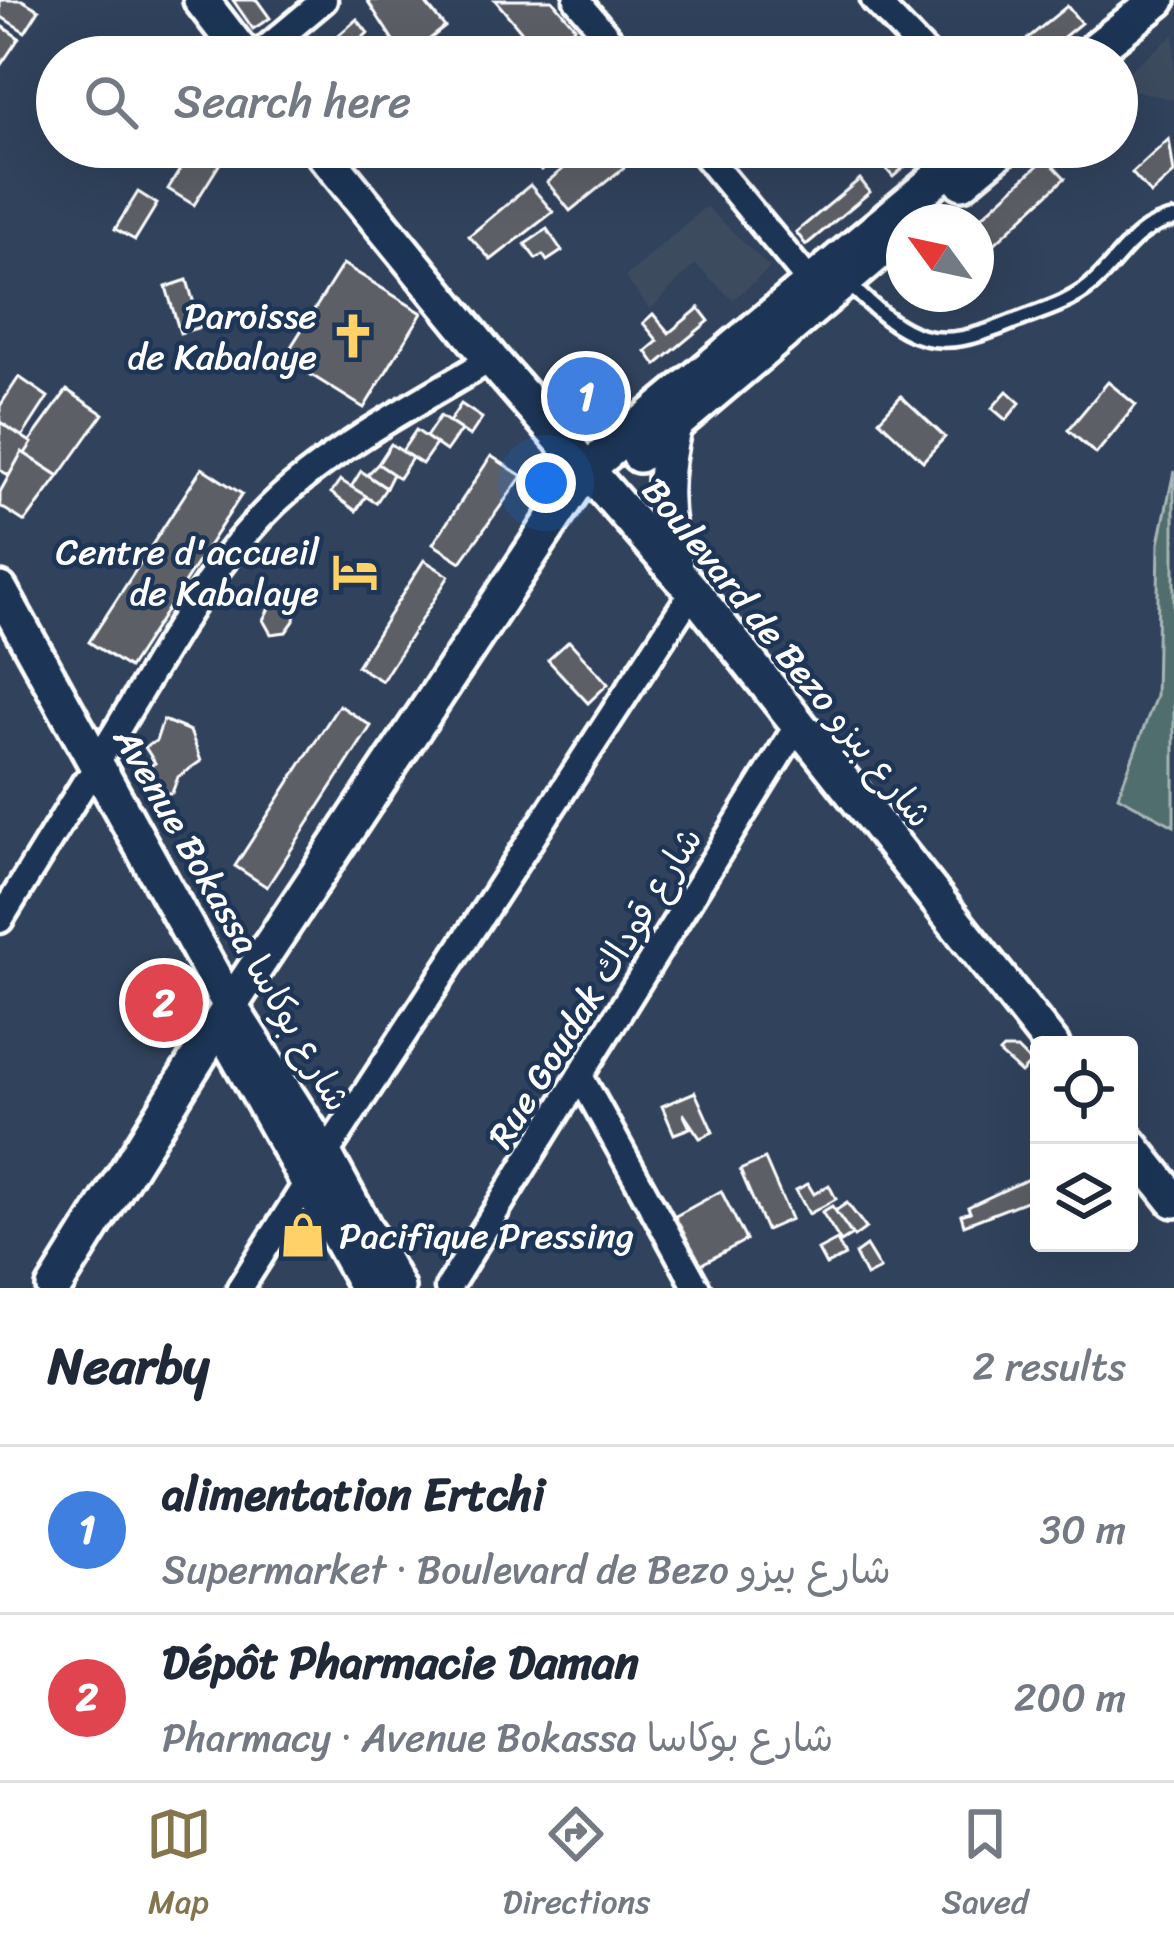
<!DOCTYPE html>
<html lang="en">
<head>
<meta charset="utf-8">
<style>
  body { margin:0; font-family:Sriracha,"Playpen Sans Arabic",sans-serif; background:#f2f2f3; color:#1f2937 }
  .controls { position:absolute; right:36px; bottom:36px; display:grid; overflow:hidden; border-radius:12px; box-shadow:0 12px 48px #0002 }
  .controls button { width:108px; height:108px; display:grid; place-items:center; padding:0; border:0; border-bottom:3px solid #e0e1e3; background:#fff; color:#1f2937; font:60px sans-serif }
  .compass { position:absolute; left:886px; top:204px; width:108px; height:108px; border-radius:50%; background:#fff; box-shadow:0 12px 48px #0002; rotate:303deg }
  .you { position:absolute; left:546px; top:483px; width:42px; height:42px; margin:-30px; border:9px solid #fff; border-radius:50%; background:#1a73e8; box-shadow:0 0 0 18px #1a73e833 }
  .badge { display:grid; place-items:center; width:78px; height:78px; border-radius:50%; background:#84754c; color:#fff; font-size:39px; font-weight:700 }
  .pin { position:absolute; translate:-50% -50%; border:6px solid #fff; box-shadow:0 3px 12px #0006 }
  .list { margin:0; padding:0; list-style:none }
  h2 { display:flex; justify-content:space-between; align-items:center; height:156px; margin:0; padding:0 48px; font-size:51px }
  h2 small { font-size:39px; font-weight:400; color:#747a83 }
  .list li { display:grid; grid-template-columns:78px 1fr auto; gap:36px; align-items:center; box-sizing:border-box; height:168px; padding:0 48px; border-top:3px solid #e0e1e3 }
  .list b { display:block; font-size:45px; white-space:nowrap }
  .list p { margin:0; font-size:39px; white-space:nowrap; color:#747a83 }
  .list em { font-size:39px; font-style:normal; color:#747a83 }
  .icon { flex:none; width:66px; height:66px; fill:none; stroke:currentColor; stroke-width:2; stroke-linecap:round; stroke-linejoin:round }
  .map { position:relative; flex:none; width:1174px; height:1288px; overflow:hidden }
  .search { position:absolute; background:#fff; box-shadow:0 12px 48px #0002; left:36px; right:36px; top:36px; height:132px; display:flex; align-items:center; gap:30px; box-sizing:border-box; padding:0 42px; border-radius:66px; color:#747a83; font-size:45px }
  .sheet { height:492px; background:#fff }
  nav { display:flex; justify-content:space-around; align-items:center; box-sizing:border-box; height:168px; border-top:3px solid #e0e1e3; background:#fff; font-size:33px; color:#747a83 }
  nav a { display:grid; justify-items:center; gap:6px }
  nav .on { color:#84754c }
  .map>svg:first-child { display:block }
</style>
</head>
<body>
<div class="map">
<svg width="1174" height="1288" viewBox="0 0 1174 1288">
  <rect width="100%" height="100%" fill="#30425c"/>
  <filter id="ink" filterUnits="userSpaceOnUse"><feTurbulence type="fractalNoise" baseFrequency=".00833" numOctaves="2"/><feDisplacementMap in="SourceGraphic" scale="24" xChannelSelector="R" yChannelSelector="G"/><feConvolveMatrix kernelMatrix="1 2 1 2 8 2 1 2 1" color-interpolation-filters="sRGB"/></filter>
  <g filter="url(#ink)">
    <!-- built -->
    <g fill="#3d4b5f">
      <path d="M1174,35v65l-57,-14v-6z"/>
      <path d="M706,206l64,62 -37,32 -38,-36 -45,46 -25,-33z"/>
    </g>
    <!-- green -->
    <path fill="#506e6d" stroke="#a8b6b6" stroke-width="3" d="M1174,471v355l-56,-30 38,-100 3,-153z"/>
    <!-- building -->
    <g fill="#5b6066" stroke="#fff" stroke-width="3">
      <path d="M0,0h22l17,10 -14,22 -25,-16z"/>
      <path d="M233,0h24l13,18 -17,11z"/>
      <path d="M367,0h63l-3,5 18,22 -24,19 -2,11h-15z"/>
      <path d="M495,0h57l23,27 -33,29z"/>
      <path d="M1067,6l14,17 -42,34h-34z"/>
      <path d="M357,19l11,14 -28,24h-8l-8,-9z"/>
      <path d="M0,25l19,13 -19,28z"/>
      <path d="M567,43l13,14h-29z"/>
      <path d="M204,44l18,11 -1,2h-25z"/>
      <path d="M1169,139l5,34 -23,21 -19,-21z"/>
      <path d="M194,147h36l-36,58 -26,-16z"/>
      <path d="M523,147h36l5,6 -23,17z"/>
      <path d="M590,147h23l14,18 -57,46 -23,-29z"/>
      <path d="M884,147h44l-35,30 -19,-22z"/>
      <path d="M1046,158l19,20 -76,71 -13,-14v-13z"/>
      <path d="M860,179l10,13 -64,53 -10,-13z"/>
      <path d="M530,185l23,27 -62,48 -22,-24z"/>
      <path d="M138,192l19,12 -22,36 -20,-11z"/>
      <path d="M547,229l15,22 -15,10 -4,-6 -7,4 -11,-15z"/>
      <path d="M343,264l79,49 -58,95 -80,-50z"/>
      <path d="M187,280l14,47 -21,6 -14,-46z"/>
      <path d="M699,308l10,13 -53,44 -10,-14 12,-10 -15,-18 10,-9 16,19z"/>
      <path d="M602,372l19,25 -42,31 -18,-25z"/>
      <path d="M19,377l29,20 -26,40 -22,-15v-16z"/>
      <path d="M1108,382l28,23 -40,49 -28,-24z"/>
      <path d="M67,390l36,24 -44,62 -37,-24z"/>
      <path d="M1007,391l13,12 -14,17 -14,-12z"/>
      <path d="M901,396l44,41 -22,24 -44,-41z"/>
      <path d="M461,404l21,14 -12,18 -21,-14z"/>
      <path d="M440,416l21,14 -15,21 -20,-14z"/>
      <path d="M0,422l32,21 -22,33 -10,-6z"/>
      <path d="M416,430l20,14 -14,20 -20,-13z"/>
      <path d="M391,444l21,14 -13,20 -21,-14z"/>
      <path d="M22,452l37,24 -34,46 -25,-16v-14z"/>
      <path d="M491,456l31,20 -61,86 -28,-18z"/>
      <path d="M378,464l15,10 -7,14 -19,-13z"/>
      <path d="M202,468l40,26 -113,174 -40,-26z"/>
      <path d="M361,471l25,17 -10,15 -25,-16z"/>
      <path d="M340,480l26,16 -10,15 -25,-18z"/>
      <path d="M424,560l25,16 -67,105 -25,-15z"/>
      <path d="M285,602l10,8 -1,11 -8,11 -15,2 -8,-14 7,-14z"/>
      <path d="M569,641l39,43 -20,19 -40,-43z"/>
      <path d="M339,705l32,21 -104,161 -32,-21z"/>
      <path d="M163,720l27,11 11,30 -23,16 -6,16 -22,-1 -12,-19 17,-10 -10,-16 11,-6z"/>
      <path d="M1003,1049h14l14,14 -10,10 -22,-20z"/>
      <path d="M695,1092l18,40 -13,6 -17,-25 7,15 -16,6 -12,-28z"/>
      <path d="M765,1159l26,60 -25,11 -26,-60z"/>
      <path d="M1039,1174v22l-75,29 -3,-10 9,-3 -2,-5z"/>
      <path d="M808,1184l6,10 15,-9 7,14 -27,15 -13,-24z"/>
      <path d="M721,1191l25,49 -48,26 -26,-48z"/>
      <path d="M847,1203l19,25 -12,9 -19,-26z"/>
      <path d="M832,1206l20,29 -11,7 -19,-30z"/>
      <path d="M837,1240l8,16 -19,9 -8,-15z"/>
      <path d="M866,1246l14,23 -14,7 -11,-22z"/>
    </g>
    <g fill="none" stroke-linecap="round" stroke-linejoin="round">
      <!-- lane casing -->
      <g stroke="#fff" stroke-width="21">
        <path id="lane" d="M846,281c62,61 86,75 169,40 26,-10 53,-17 75,-35 30,-25 42,-59 84,-67"/>
      </g>
      <!-- street casing -->
      <g stroke="#fff" stroke-width="33">
        <g id="street">
          <path d="M577,0l47,57"/>
          <path d="M874,0l55,57"/>
          <path d="M256,57l68,-57"/>
          <path d="M698,147l111,134"/>
          <path d="M96,764c58,-91 112,-206 195,-276 60,-51 133,-88 200,-129"/>
          <path d="M0,920l85,-138"/>
          <path d="M580,1076l117,212"/>
          <path d="M325,1155l368,-564"/>
          <path d="M240,1288l68,-107"/>
          <path d="M448,1288l351,-565"/>
        </g>
      </g>
      <!-- secondary casing -->
      <g stroke="#fff" stroke-width="42">
        <g id="secondary">
          <path d="M201,0l44,57"/>
          <path d="M1086,57l72,-57"/>
          <path d="M318,147l173,212 202,232 359,454"/>
          <path d="M962,182l42,-35"/>
          <path d="M674,426c-13,49 -12,89 1,138"/>
          <path d="M639,455l245,-207"/>
          <path d="M0,590l230,416 95,149 72,133"/>
          <path d="M228,1039l139,249"/>
          <path d="M1129,1143l45,57"/>
          <path d="M54,1288l176,-282 356,-536 389,-323"/>
        </g>
      </g>
      <!-- lane -->
      <use href="#lane" stroke="#1d3557" stroke-width="12"/>
      <!-- street -->
      <use href="#street" stroke="#1d3557" stroke-width="24"/>
      <!-- secondary -->
      <use href="#secondary" stroke="#1d3557" stroke-width="33"/>
    </g>
  </g>
  <!-- icons -->
  <defs>
    <g id="church-bare" transform="scale(3.6)"><path d="M-1.2-6h2.4v3.5h3.3v2.4h-3.3V6h-2.4V-.1h-3.3v-2.4h3.3Z" fill="#ffd166" stroke="#1d3557" stroke-width="2.5" paint-order="stroke"/></g>
    <g id="hotel-bare" transform="scale(3.6)"><path d="M-6-4.5h1.5V1H6V5H4.5V3h-9V5H-6ZM-4 0a1.8 1.8 0 1 1 3.6 0ZM.5 0V-2.5h3Q6-2.5 6 0Z" fill="#ffd166" stroke="#1d3557" stroke-width="2.5" paint-order="stroke"/></g>
    <g id="shop-bare" transform="scale(3.6)"><path d="M-5-2.5h2.3a2.7 3.5 0 0 1 5.4 0H5L5.5 6h-11ZM-1.5-2.5h3a1.5 2.3 0 0 0-3 0Z" fill="#ffd166" stroke="#1d3557" stroke-width="2.5" paint-order="stroke"/></g>
  </defs>
  <g fill-rule="evenodd">
    <use href="#church-bare" x="353" y="336"/>
    <use href="#hotel-bare" x="355" y="572"/>
    <use href="#shop-bare" x="303" y="1235"/>
  </g>
  <g text-anchor="middle" stroke-width="9" stroke-linejoin="round" paint-order="stroke">
    <!-- poi labels -->
    <g font-size="36" fill="#fff" stroke="#1d3557" text-anchor="end">
      <text x="317" y="328">Paroisse<tspan x="317" dy="41">de Kabalaye</tspan></text>
      <text x="319" y="564">Centre d'accueil<tspan x="319" dy="41">de Kabalaye</tspan></text>
      <text x="339" y="1248" text-anchor="start">Pacifique Pressing</text>
    </g>
    <!-- street labels -->
    <g font-size="36" fill="#fff" stroke="#1d3557">
      <text transform="translate(788 652) rotate(51)" y="13">Boulevard de Bezo شارع بيزو</text>
      <text transform="translate(233 919) rotate(60)" y="13">Avenue Bokassa شارع بوكاسا</text>
      <text transform="translate(594 987) rotate(-58)" y="13">Rue Goudak شارع قوداك</text>
    </g>
  </g>
</svg>
<div class="controls">
<button><svg class="icon" aria-label="locate" viewBox="0 0 24 24"><circle cx="12" cy="12" r="6"/><path d="M12 2v4M12 18v4M2 12h4M18 12h4"/></svg></button>
<button><svg class="icon" aria-label="layers" viewBox="0 0 24 24"><path d="M12 4l9 5-9 5-9-5zM3 14l9 5 9-5"/></svg></button>
</div>
<svg class="compass" viewBox="-18 -18 36 36"><path d="M0-13l5 13h-10z" fill="#e53935"/><path d="M0 13l5-13h-10z" fill="#747a83"/></svg>
<div class="you"></div>
<div class="pin badge" style="left:586px;top:396px;background:#3f7fe0">1</div>
<div class="pin badge" style="left:164px;top:1003px;background:#e0444e">2</div>
<div class="search"><svg class="icon" aria-label="search" viewBox="0 0 24 24"><circle cx="10" cy="10" r="6"/><path d="M15 15l6 6"/></svg>Search here</div>
</div>
<section class="sheet">
<h2>Nearby<small>2 results</small></h2>
<ul class="list">
<li><span class="badge" style="background:#3f7fe0">1</span><div><b>alimentation Ertchi</b><p>Supermarket · Boulevard de Bezo شارع بيزو</p></div><em>30 m</em></li>
<li><span class="badge" style="background:#e0444e">2</span><div><b>Dépôt Pharmacie Daman</b><p>Pharmacy · Avenue Bokassa شارع بوكاسا</p></div><em>200 m</em></li>
</ul>
</section>
<nav>
<a class="on"><svg class="icon" aria-label="map" viewBox="0 0 24 24"><path d="M3 6l6-2 6 2 6-2v14l-6 2-6-2-6 2zM9 4v14M15 6v14"/></svg>Map</a>
<a><svg class="icon" aria-label="directions" viewBox="0 0 24 24"><path d="M12 3l9 9-9 9-9-9zM9 14v-3h6M13 9l2 2-2 2"/></svg>Directions</a>
<a><svg class="icon" aria-label="saved" viewBox="0 0 24 24"><path d="M7 4h10v16l-5-4-5 4z"/></svg>Saved</a>
</nav>
</body>
</html>
